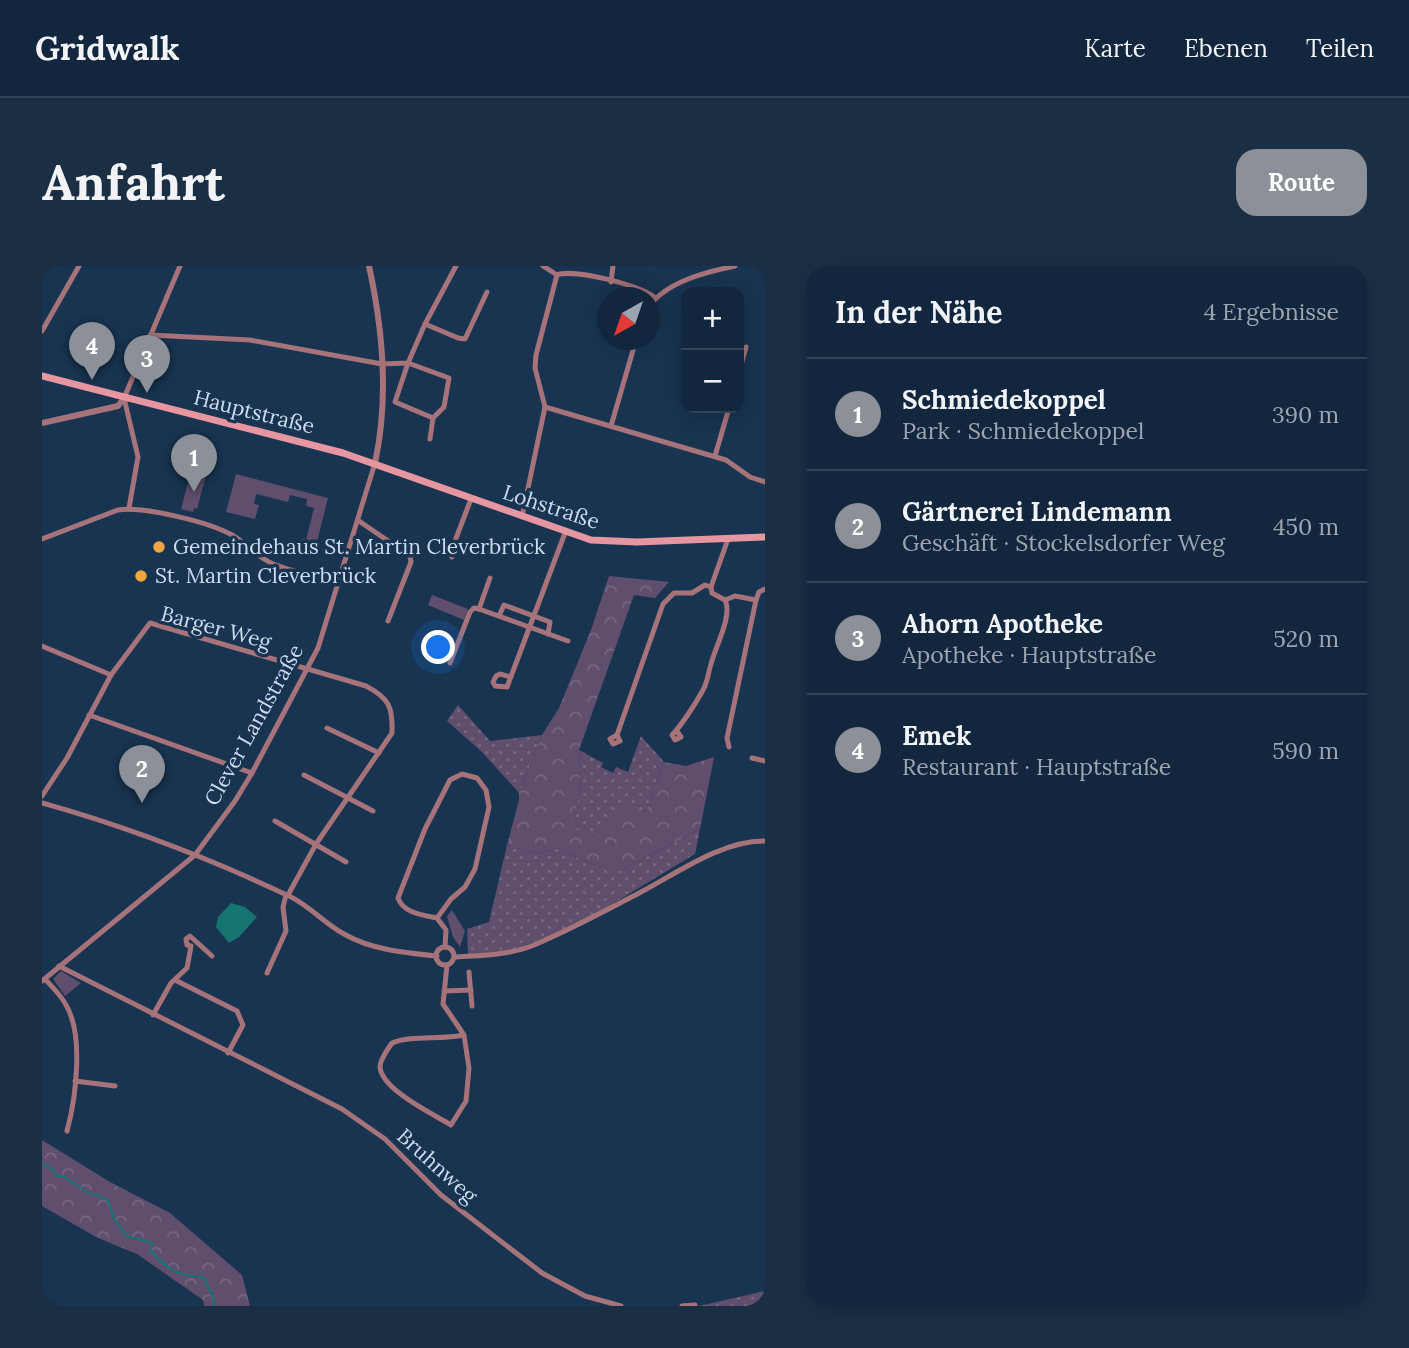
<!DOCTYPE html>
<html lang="de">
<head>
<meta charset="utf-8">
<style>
  body { margin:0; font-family:Lora,serif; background:#1b2f44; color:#f1f3f6 }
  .controls { position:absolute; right:21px; top:21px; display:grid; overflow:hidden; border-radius:14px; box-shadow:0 4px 18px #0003 }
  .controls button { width:63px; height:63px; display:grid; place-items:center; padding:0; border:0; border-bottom:2px solid #314457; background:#12273d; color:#f1f3f6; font:35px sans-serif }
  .compass { position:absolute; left:555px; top:21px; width:63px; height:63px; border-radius:50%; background:#12273d; box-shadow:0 4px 18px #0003; rotate:220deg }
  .you { position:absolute; left:397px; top:382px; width:24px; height:24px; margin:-18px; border:5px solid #fff; border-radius:50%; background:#1a73e8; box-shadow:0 0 0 10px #1a73e833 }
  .badge { display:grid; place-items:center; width:46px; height:46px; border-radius:50%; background:#8c9099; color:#fff; font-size:23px; font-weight:700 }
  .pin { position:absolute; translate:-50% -58px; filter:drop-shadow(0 2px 4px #0008) }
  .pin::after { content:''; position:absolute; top:37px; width:24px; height:21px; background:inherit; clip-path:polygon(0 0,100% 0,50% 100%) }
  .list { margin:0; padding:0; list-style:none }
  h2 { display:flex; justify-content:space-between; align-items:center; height:91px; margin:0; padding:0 28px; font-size:30px }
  h2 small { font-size:23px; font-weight:400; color:#9ca5b0 }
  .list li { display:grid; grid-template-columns:46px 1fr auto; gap:21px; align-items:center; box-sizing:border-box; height:112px; padding:0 28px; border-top:2px solid #314457 }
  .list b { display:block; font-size:26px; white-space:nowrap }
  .list p { margin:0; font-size:23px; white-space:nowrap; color:#9ca5b0 }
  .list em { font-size:23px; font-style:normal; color:#9ca5b0 }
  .map { position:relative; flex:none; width:723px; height:1040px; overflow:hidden; border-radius:21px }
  header { display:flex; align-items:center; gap:42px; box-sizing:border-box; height:98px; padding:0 35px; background:#12273d; border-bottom:2px solid #314457 }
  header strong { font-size:33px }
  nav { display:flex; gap:38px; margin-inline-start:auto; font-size:24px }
  .intro { display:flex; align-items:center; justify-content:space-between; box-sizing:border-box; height:168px; padding:0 42px }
  h1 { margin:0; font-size:49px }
  .button { padding:18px 32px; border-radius:21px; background:#8c9099; color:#fff; font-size:24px; font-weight:700 }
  main { display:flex; gap:42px; padding:0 42px }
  aside { flex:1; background:#12273d; border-radius:21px; box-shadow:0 4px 18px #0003 }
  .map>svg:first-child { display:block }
</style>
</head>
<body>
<header>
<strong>Gridwalk</strong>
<nav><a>Karte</a><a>Ebenen</a><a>Teilen</a></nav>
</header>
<div class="intro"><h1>Anfahrt</h1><a class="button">Route</a></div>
<main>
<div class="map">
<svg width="723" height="1040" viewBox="0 0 723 1040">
  <defs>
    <pattern id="grass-dots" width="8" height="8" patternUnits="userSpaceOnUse" patternTransform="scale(1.75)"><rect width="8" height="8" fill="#604e6d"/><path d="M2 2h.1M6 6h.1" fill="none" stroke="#756782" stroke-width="1.8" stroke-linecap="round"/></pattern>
    <pattern id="forest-crowns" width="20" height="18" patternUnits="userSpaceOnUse" patternTransform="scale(1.75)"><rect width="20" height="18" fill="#604e6d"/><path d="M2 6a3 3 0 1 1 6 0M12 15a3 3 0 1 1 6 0" fill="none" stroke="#756782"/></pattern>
  </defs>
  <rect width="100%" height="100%" fill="#183451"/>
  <!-- grass -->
  <g fill="url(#grass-dots)">
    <path d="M416,439l32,36 52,-6 -23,58 -37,-41 -35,-31z"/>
    <path d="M599,470l23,26 -19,51 -45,24 -31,-9 12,-38 -2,-40 24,13 -2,4 12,6 3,-6 12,5z"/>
    <path d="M658,563l-5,25 -119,72 -68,26 -40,4 -1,-27 22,-7 18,-77 30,9 21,-6 31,15 30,8z"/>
    <path d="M723,1025v15h-66z"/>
  </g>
  <!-- forest -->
  <g fill="url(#forest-crowns)">
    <path d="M567,310l60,6 -14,16 -21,-3 -55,155 2,40 -11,38 30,8 20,-31 25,8 19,-51 22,4 28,-9 -14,72 -81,42 -30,-8 -31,-15 -21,6 -30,-9 12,-45v-7l23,-58 17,-27 32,-78z"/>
    <path d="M0,874l68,42 60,31 72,62 8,31h-46l-1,-6 -66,-46 -39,-16 -56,-32z"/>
  </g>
  <!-- park -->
  <g fill="#604e6d">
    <path d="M150,202l15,4 -10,37 -3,-1 -1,4 -12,-3z"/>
    <path d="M194,208l92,24 -13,52 -15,-4 1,-7 5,1 8,-32 -8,-2 1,-7 -17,-4 -2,7 -32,-8 -2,10 5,1 -4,14 -29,-7z"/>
    <path d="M390,329l36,14 -4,11 -36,-15z"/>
    <path d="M410,644l13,21 -5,16 -7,-10 -6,-21z"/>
    <path d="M19,705l20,12 -16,13 -12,-17z"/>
  </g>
  <!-- water -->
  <path fill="#167571" d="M189,637l14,4 12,10 -18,20 -10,6 -13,-16 2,-10z"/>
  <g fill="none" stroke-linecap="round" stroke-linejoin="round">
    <!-- stream -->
    <path stroke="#167571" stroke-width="2" d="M0,898l10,5 5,7h6l27,18 11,2 7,5 6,18 13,17 25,7 -1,8c15,18 28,25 52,26l10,20 1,9"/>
    <!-- minor -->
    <g stroke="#a57379" stroke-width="5">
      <path d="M501,0l14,9"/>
      <path d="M569,16l2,-16"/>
      <path d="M608,39c19,-24 56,-33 85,-39"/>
      <path d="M383,58l33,14 7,1 22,-47"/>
      <path d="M0,65l37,-65"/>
      <path d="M108,69l100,5 132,24 26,-1 17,-39 31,-58"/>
      <path d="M697,106l7,-25"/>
      <path d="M503,141l181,53 24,17 15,5"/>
      <path d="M569,160l25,-86"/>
      <path d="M388,173l3,-21 -38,-16 13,-39 41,15 -5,29 -11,11"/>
      <path d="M673,190l14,-48"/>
      <path d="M87,242l9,-51 -14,-59 56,-132"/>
      <path d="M480,251l23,-110 -10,-39 1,-13 21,-80c16,-7 87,11 98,23"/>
      <path d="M317,255l51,35 1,6 -23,59"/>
      <path d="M0,273l76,-29c25,-4 91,12 114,25 14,8 24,21 39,28 21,9 45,13 67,20"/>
      <path d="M686,273l-17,48 1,6 13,7 10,-4 21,4 3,-8 6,-3"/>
      <path d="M410,291l-2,-3 21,-55"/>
      <path d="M437,343l89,32"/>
      <path d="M437,343l11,-31"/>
      <path d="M457,350l5,-11 46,17 -2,12"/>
      <path d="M0,380l69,29"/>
      <path d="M408,397l20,-51 4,-4 5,1"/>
      <path d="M469,411l-11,-3 -4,2 -3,6 2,4 12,1 58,-154"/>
      <path d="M47,449l163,58"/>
      <path d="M285,462l52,25"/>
      <path d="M635,465l4,6 -6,3 -3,-5c9,-9 24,-32 31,-45 5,-9 5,-17 8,-26 4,-17 22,-48 14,-64"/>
      <path d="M575,469l3,6 -7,3 -3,-5 7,-4 46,-131 11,-11h18l13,-8 6,2"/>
      <path d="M687,481l-2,-9 29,-138"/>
      <path d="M710,492l13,3"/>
      <path d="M262,509l69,36"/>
      <path d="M0,530l25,-38 44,-83 39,-52 216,63c23,12 27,21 26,47l-76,111 -28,51"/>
      <path d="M0,537c86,24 169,56 249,94 20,10 34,27 53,37 28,16 61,19 93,22"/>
      <path d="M233,555l71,41"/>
      <path d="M395,652c-14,-3 -34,-5 -39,-20l27,-69 25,-49 12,-6 15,4 9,12 3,17 -14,62 -10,18 -14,12 -14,19 9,12 -1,17"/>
      <circle cx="403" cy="690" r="9"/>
      <path d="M412,691c26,-1 56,-2 80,-12 36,-15 73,-35 107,-53 36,-19 82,-52 124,-51"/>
      <path d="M405,699l-4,39 21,31 5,33 -3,33 -15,24c-18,-11 -69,-35 -71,-58 0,-8 8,-18 12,-24 19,-8 49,-3 72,-8"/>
      <path d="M17,700l283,143 43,30 56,56 101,78 43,23 36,10"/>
      <path d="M427,706l3,34"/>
      <path d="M225,707l19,-42 -3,-24 3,-12"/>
      <path d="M3,713c7,8 16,16 21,26 18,30 10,93 1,126"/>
      <path d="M133,714l62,31 6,14 -15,28"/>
      <path d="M0,715l153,-126 40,-54 17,-28 66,-125 57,-185"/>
      <path d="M402,725l27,-1"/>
      <path d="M111,749l18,-32 16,-15 4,-22 -4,-1 -1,-6 4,-3 22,20"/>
      <path d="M33,815l40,5"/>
      <path d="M640,1040l13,-1"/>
    </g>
    <!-- tertiary -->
    <g stroke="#a57379" stroke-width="6">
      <path d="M327,0c14,64 20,133 6,197"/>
      <path d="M0,157l76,-17 6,-8"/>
    </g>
    <!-- secondary -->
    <path stroke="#e696a1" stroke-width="7" d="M0,110l301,77 248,87 46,2 128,-5"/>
  </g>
  <!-- markers -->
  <g fill="#f1a63f" stroke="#183451" stroke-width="2.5">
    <circle cx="117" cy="281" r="7"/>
    <circle cx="99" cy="310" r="7"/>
  </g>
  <g text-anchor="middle" stroke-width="7" stroke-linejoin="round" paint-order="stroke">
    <!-- street labels -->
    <g font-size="21" fill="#cbdcee" stroke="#183451">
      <text transform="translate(212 146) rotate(14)" y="7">Hauptstraße</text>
      <text transform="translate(509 241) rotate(18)" y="7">Lohstraße</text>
      <text transform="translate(174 362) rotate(15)" y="7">Barger Weg</text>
      <text transform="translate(212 459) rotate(-61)" y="7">Clever Landstraße</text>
      <text transform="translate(395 900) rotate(42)" y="7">Bruhnweg</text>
    </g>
    <!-- poi labels -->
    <g font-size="21" fill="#cbdcee" stroke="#183451" text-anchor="start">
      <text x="131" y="288">Gemeindehaus St. Martin Cleverbrück</text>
      <text x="113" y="317">St. Martin Cleverbrück</text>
    </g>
  </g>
</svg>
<div class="controls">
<button>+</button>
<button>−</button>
</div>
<svg class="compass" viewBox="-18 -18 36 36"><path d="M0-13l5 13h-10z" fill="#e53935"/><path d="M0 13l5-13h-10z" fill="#9ca5b0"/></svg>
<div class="you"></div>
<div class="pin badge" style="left:152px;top:226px">1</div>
<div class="pin badge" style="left:100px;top:537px">2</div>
<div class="pin badge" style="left:105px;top:127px">3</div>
<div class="pin badge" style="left:50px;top:114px">4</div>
</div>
<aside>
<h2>In der Nähe<small>4 Ergebnisse</small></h2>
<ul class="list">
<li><span class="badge">1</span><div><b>Schmiedekoppel</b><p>Park · Schmiedekoppel</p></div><em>390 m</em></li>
<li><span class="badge">2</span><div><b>Gärtnerei Lindemann</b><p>Geschäft · Stockelsdorfer Weg</p></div><em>450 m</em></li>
<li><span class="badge">3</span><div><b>Ahorn Apotheke</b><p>Apotheke · Hauptstraße</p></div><em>520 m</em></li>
<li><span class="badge">4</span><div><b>Emek</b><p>Restaurant · Hauptstraße</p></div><em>590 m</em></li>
</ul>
</aside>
</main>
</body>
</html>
